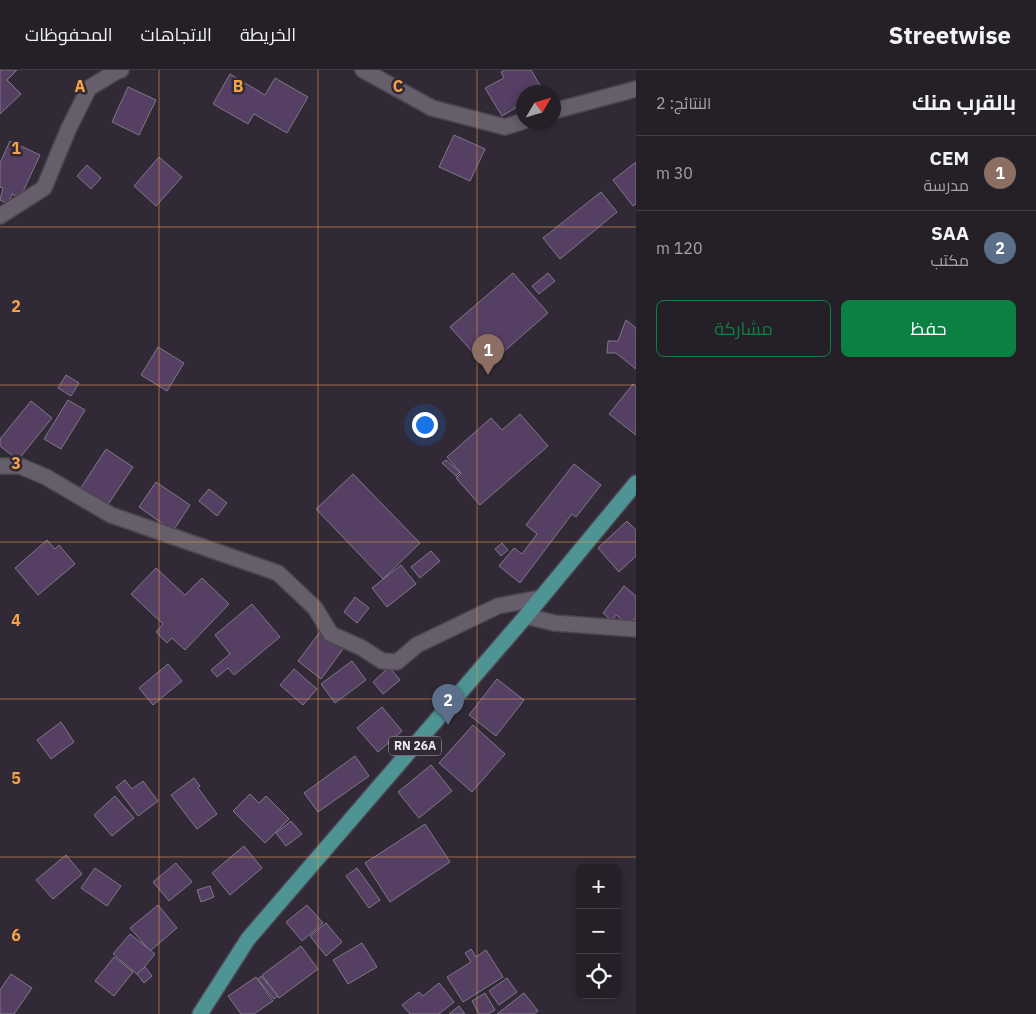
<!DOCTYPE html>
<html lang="ar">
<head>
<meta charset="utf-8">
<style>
  body { margin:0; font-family:"IBM Plex Sans",Cairo,sans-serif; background:#2d2830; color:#f1f3f6; direction:rtl }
  .controls { position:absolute; right:15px; bottom:15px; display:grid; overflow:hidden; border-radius:8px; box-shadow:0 2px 8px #0003 }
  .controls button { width:45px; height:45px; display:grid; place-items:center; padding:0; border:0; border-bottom:1px solid #423e45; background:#252028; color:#f1f3f6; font:25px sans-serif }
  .compass { position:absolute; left:516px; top:15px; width:45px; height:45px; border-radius:50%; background:#252028; box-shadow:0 2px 8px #0003; rotate:52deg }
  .you { position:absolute; left:424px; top:354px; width:18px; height:18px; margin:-12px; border:4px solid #fff; border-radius:50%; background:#1a73e8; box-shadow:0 0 0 8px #1a73e833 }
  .badge { display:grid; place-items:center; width:32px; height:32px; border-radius:50%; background:#0b8043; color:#fff; font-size:16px; font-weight:700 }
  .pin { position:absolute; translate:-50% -41px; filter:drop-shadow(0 1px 2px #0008) }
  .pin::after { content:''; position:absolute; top:26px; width:18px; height:15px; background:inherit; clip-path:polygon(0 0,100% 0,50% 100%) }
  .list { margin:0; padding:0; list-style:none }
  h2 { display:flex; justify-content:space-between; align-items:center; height:65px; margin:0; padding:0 20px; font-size:21px }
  h2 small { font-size:16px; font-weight:400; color:#a3a3a8 }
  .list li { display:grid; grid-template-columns:32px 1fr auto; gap:15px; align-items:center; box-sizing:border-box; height:75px; padding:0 20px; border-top:1px solid #423e45 }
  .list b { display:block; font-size:19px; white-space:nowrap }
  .list p { margin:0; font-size:16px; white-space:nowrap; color:#a3a3a8 }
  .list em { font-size:16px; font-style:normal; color:#a3a3a8 }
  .actions { display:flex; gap:10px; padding:15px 20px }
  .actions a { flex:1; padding:11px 0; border:1px solid #0b8043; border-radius:8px; text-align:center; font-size:18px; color:#0b8043 }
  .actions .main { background:#0b8043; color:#fff }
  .icon { flex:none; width:28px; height:28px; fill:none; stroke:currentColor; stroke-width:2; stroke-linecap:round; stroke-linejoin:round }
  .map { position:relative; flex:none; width:636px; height:944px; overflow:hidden; direction:ltr }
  header { display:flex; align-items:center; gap:30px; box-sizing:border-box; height:70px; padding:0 25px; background:#252028; border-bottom:1px solid #423e45 }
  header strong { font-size:24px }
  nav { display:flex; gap:28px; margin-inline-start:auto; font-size:18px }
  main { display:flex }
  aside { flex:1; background:#252028 }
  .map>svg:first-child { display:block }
</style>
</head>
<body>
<header>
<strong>Streetwise</strong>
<nav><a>الخريطة</a><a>الاتجاهات</a><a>المحفوظات</a></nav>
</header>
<main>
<aside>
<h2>بالقرب منك<small>النتائج: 2</small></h2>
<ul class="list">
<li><span class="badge" style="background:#8d6e63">1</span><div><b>CEM</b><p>مدرسة</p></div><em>30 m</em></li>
<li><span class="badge" style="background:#5c6f8a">2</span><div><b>SAA</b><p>مكتب</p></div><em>120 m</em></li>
</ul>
<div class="actions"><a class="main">حفظ</a><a>مشاركة</a></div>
</aside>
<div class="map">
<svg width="636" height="944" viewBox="0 0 636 944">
  <rect width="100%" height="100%" fill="#312a36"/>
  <!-- building -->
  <g fill="#553f63" stroke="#807886">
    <path d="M0,0h17l-10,10 14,14 -21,20z"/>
    <path d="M505,0h26l13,22h-20v11l-22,13 -17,-28 19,-10 -3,-6z"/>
    <path d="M230,4l35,21 10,-17 33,19 -21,36 -33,-19 -6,10 -35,-20z"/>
    <path d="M128,17l28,13 -17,35 -27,-13z"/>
    <path d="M454,65l31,14 -15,32 -31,-14z"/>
    <path d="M10,71l30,14 -20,43 -8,-4 -4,10 -8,-4 3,-12 -3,-1v-24z"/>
    <path d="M159,87l23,20 -26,29 -22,-20z"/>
    <path d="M636,92v42l-3,2 -20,-26z"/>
    <path d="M87,95l14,13 -10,11 -14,-13z"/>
    <path d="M601,122l16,20 -57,47 -17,-21z"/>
    <path d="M513,203l35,40 -62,54 -36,-40z"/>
    <path d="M548,203l7,8 -16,13 -7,-8z"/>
    <path d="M626,250l10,8v41l-20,-16h-9l1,-12h10z"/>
    <path d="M158,277l26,16 -17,28 -26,-16z"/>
    <path d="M66,305l13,8 -8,13 -13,-8z"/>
    <path d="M633,314l3,3v48l-27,-21z"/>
    <path d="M68,330l17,10 -24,39 -17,-10z"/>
    <path d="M31,331l21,17 -34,42 -18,-14v-7z"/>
    <path d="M520,344l28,32 -68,59 -24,-27 5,-5 -14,-16 44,-39 11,12z"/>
    <path d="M106,379l27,18 -26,39 -27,-17z"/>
    <path d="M446,390l14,12 -4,4 -14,-13z"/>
    <path d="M574,394l27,21 -25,32 -4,-3 -52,69 -21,-17 15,-18 8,6 15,-20 -11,-9z"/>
    <path d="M353,404l67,69 -37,36 -67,-70z"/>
    <path d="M156,412l34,23 -17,26 -34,-24z"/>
    <path d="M209,419l18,14 -10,13 -18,-15z"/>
    <path d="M627,451l9,9v26l-17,16 -21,-24z"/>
    <path d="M47,470l8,9 4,-4 16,19 -37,31 -23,-27z"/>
    <path d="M502,473l6,7 -7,6 -6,-7z"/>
    <path d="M431,481l9,10 -20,17 -9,-11z"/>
    <path d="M401,495l15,19 -29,23 -15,-19z"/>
    <path d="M156,498l29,27 17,-17 27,26 -44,46 -13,-12 -5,5 -11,-11 7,-8 -32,-30z"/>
    <path d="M624,516l12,10v25l-2,-2 -5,6 -13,-10 -4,6 -9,-8z"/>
    <path d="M355,527l14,11 -12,15 -13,-11z"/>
    <path d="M252,534l28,33 -46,38 -6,-7 -11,9 -6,-7 19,-16 -15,-19z"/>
    <path d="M320,562l23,17 -22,30 -23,-18z"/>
    <path d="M352,591l14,19 -31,23 -14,-19z"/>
    <path d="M168,594l14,17 -29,24 -14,-17z"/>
    <path d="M389,597l11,13 -17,14 -10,-12z"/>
    <path d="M294,599l23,20 -14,16 -23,-20z"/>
    <path d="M497,609l27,21 -28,36 -27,-21z"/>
    <path d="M382,637l20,24 -24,21 -21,-24z"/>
    <path d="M61,652l13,20 -23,17 -14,-19z"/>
    <path d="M473,655l32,29 -33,38 -33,-29z"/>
    <path d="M355,686l14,20 -51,36 -14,-19z"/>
    <path d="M431,695l21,26 -33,27 -21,-26z"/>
    <path d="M194,708l6,8 -2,2 19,26 -20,15 -26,-34z"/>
    <path d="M125,710l7,9 11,-8 15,20 -20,15 -22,-29z"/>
    <path d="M250,724l9,9 7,-7 23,23 -24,24 -32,-32z"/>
    <path d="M115,726l19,22 -22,18 -18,-21z"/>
    <path d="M291,751l11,13 -16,12 -10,-13z"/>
    <path d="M425,754l25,38 -60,40 -25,-39z"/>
    <path d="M244,776l18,22 -32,27 -18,-22z"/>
    <path d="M66,785l16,19 -29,25 -17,-19z"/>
    <path d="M176,793l16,19 -23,19 -16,-19z"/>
    <path d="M95,798l26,18 -14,20 -26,-18z"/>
    <path d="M357,798l23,32 -11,8 -23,-32z"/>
    <path d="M210,816l4,11 -13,5 -4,-12z"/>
    <path d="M158,835l19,23 -27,23 -20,-23z"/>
    <path d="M307,835l16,18 -21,18 -16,-19z"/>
    <path d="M326,853l16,19 -16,14 -16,-20z"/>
    <path d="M130,864l25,20 -17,21 -25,-21z"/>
    <path d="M362,873l15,24 -29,17 -15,-24z"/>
    <path d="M301,876l17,23 -39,29 -17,-23z"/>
    <path d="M471,879l5,8 10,-7 17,27 -40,25 -16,-25 24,-15 -6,-9z"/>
    <path d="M114,887l19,15 -19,24 -19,-15z"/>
    <path d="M145,897l7,9 -8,7 -7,-9z"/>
    <path d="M11,904l21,14 -18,26h-14v-24z"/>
    <path d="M261,906l17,20 -4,3 -16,-20z"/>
    <path d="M256,907l17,24 -19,13h-13l-13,-18z"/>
    <path d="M507,908l10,14 -18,13 -10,-14z"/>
    <path d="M439,913l15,19 -15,12h-29l-8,-9 17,-13 4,4z"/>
    <path d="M485,923l10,17 -7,4h-9l-7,-13z"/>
    <path d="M524,923l14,18 -4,3h-37z"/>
    <path d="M459,936l6,8h-16z"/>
  </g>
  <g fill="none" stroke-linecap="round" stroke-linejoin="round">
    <!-- minor casing -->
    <g stroke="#4c454f" stroke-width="18">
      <g id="minor">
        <path d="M363,0l69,38 73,19 19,-6"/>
        <path d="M554,41l82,-22"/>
        <path d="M0,146l44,-28 24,-58 21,-42 28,-17 4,-1"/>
        <path d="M0,396h20l26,11 65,38 167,58 37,35 16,26 31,14 20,13 15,1 20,-17 81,-39 42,-8"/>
        <path d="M526,546l28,7 82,6"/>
      </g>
    </g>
    <!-- major casing -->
    <g stroke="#4c454f" stroke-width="18">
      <path id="major" d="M200,944l48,-75 278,-323 110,-133"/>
    </g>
    <!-- minor -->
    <use href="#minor" stroke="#665e6b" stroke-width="15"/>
    <!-- major -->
    <use href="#major" stroke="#4e9494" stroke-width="15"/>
  </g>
  <!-- grid -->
  <path fill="none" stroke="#f6a248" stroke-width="1" stroke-opacity="0.55" d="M159,0v944M318,0v944M477,0v944M0,157h636M0,315h636M0,472h636M0,629h636M0,787h636"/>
  <g text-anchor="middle" stroke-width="5" stroke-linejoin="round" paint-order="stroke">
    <!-- shield labels -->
    <rect fill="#312a36" stroke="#b4aeb8" stroke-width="1" x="389" y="666.5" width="52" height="19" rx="4"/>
    <g font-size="12" font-weight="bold" fill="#ece7ef">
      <text x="415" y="680">RN 26A</text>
    </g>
  </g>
  <g font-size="16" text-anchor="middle" font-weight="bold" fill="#f6a248" stroke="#312a36" stroke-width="5" stroke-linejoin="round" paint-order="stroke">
    <text x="80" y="22">A</text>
    <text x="238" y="22">B</text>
    <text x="398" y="22">C</text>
    <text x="16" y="84">1</text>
    <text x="16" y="242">2</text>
    <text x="16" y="399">3</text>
    <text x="16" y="556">4</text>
    <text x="16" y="714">5</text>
    <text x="16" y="871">6</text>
  </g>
</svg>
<div class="controls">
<button>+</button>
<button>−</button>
<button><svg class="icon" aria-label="locate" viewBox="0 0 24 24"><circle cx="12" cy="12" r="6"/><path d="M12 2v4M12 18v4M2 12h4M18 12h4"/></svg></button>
</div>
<svg class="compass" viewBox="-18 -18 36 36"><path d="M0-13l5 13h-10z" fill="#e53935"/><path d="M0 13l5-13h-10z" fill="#a3a3a8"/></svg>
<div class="you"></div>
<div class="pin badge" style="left:488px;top:305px;background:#8d6e63">1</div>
<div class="pin badge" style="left:448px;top:655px;background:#5c6f8a">2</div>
</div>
</main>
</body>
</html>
